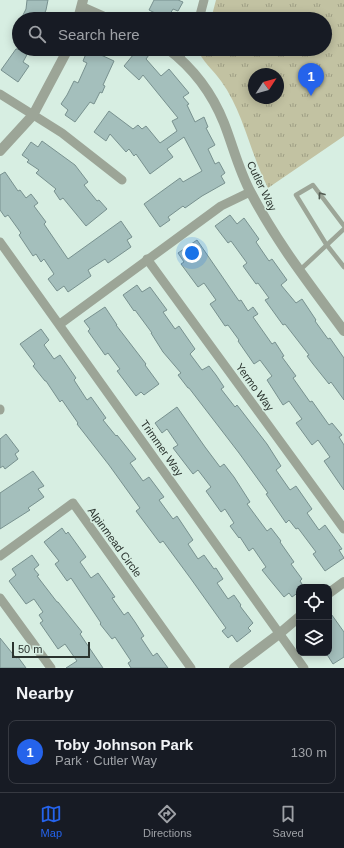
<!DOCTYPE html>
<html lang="en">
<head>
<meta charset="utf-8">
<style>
  body { margin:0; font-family:Arial,sans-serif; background:#20242c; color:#f1f3f6 }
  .controls { position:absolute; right:12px; bottom:12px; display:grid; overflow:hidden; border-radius:8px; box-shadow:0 2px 10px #0003 }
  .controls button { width:36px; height:36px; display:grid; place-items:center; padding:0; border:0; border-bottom:1px solid #363941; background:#171b24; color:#f1f3f6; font:20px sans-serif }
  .compass { position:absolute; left:248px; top:68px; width:36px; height:36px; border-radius:50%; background:#171b24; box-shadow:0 2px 10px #0003; rotate:54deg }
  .scale { position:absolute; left:12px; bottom:10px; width:78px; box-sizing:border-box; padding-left:4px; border:2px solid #2b342f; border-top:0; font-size:11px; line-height:14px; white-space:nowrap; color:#2b342f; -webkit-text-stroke:3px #d7eee2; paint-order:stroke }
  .you { position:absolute; left:192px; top:253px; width:14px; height:14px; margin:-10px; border:3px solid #fff; border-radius:50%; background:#1a73e8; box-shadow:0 0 0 6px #1a73e833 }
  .badge { display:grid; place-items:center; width:26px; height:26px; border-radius:50%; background:#2563eb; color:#fff; font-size:13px; font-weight:700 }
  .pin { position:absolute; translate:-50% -33px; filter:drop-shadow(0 1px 2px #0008) }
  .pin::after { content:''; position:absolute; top:21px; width:14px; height:12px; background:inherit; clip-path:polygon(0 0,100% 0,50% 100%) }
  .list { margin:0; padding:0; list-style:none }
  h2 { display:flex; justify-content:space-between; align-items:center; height:52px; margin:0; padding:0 16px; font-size:17px }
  h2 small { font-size:13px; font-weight:400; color:#9ea1a6 }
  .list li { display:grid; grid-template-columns:26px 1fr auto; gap:12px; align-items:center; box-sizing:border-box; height:64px; margin:0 8px 8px; padding:0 8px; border:1px solid #363941; border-radius:8px }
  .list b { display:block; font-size:15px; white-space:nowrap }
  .list p { margin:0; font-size:13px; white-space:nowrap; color:#9ea1a6 }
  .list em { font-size:13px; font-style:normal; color:#9ea1a6 }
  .icon { flex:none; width:22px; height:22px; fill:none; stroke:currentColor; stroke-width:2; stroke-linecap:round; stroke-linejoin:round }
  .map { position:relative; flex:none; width:344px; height:668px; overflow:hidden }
  .search { position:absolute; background:#171b24; box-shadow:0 2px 10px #0003; left:12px; right:12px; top:12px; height:44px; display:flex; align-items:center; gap:10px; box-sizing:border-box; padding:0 14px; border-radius:22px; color:#9ea1a6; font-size:15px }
  .sheet { height:124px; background:#171b24 }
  nav { display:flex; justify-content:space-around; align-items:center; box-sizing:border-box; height:56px; border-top:1px solid #363941; background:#171b24; font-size:11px; color:#9ea1a6 }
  nav a { display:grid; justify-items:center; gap:2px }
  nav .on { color:#2563eb }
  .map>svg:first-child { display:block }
</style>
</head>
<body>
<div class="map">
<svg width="344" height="668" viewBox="0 0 344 668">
  <defs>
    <pattern id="park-tufts" width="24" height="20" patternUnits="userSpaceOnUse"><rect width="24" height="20" fill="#c2c2a2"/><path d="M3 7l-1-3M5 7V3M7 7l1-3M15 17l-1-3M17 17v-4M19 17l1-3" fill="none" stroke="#9e9e84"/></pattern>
  </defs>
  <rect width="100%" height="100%" fill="#d7eee2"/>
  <!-- park -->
  <path fill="url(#park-tufts)" fill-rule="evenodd" d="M216,0h128v136l-76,52c-18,-35 -24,-75 -47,-107 -6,-9 -21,-22 -23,-32h127v-30h-114zM254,74h24v24h-24z"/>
  <!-- building -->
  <g fill="#a4bfbc" stroke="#78918f">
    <path d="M27,0h21l-2,10 -4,9h-21l5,-10z"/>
    <path d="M154,0h24l5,2 -5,9 -5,-2 -6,10 -18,-9z"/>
    <path d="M16,49h14l-7,13 6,4 -11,16 -17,-12z"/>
    <path d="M88,49l26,12 -11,24 2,1 -3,7 -2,-1 -6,12 -4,-2 -15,20 -10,-7 3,-5 -7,-6 6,-9 7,-14 4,2 9,-20 -4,-2z"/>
    <path d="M138,49h3l8,6 -3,4 15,17 8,-7 20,24 -6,4 6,7 -2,1 8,17 9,-5 4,10 -2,1 9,17 -7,4 7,15 4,-2 6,11 -4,3 4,7 -23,13 -17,12 -2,-2 -15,11 2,3 -10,7 -16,-23 36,-26 3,4 19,-11 -18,-34 -17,12 6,8 -23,17 -14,-20 -2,2 -5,-7 -3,3 -16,-18 -4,7 -12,-9 15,-21 24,18 5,-4 4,4 4,-3 14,17 17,-12 -5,-10 6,-3 -35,-43 -4,5 -15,-14z"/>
    <path d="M42,141l33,24 13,17 -4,3 13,16 2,-1 8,9 -21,17 -23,-28 -3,2 -6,-9 2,-2 -20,-16 3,-3 -12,-8 2,-2 -7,-5 9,-13 7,5z"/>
    <path d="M5,172l13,19 2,-1 6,8 5,-4 7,9 -4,3 12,16 -2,2 24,35 53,-38 11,16 -5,3 4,7 -23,16 -3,-4 -17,11 3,6 -23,16 -4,-6 -7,5 -9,-12 6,-5 -10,-15 -3,3 -5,-8 -3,2 -14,-21 2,-2 -13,-18 -3,2 -5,-7v-35z"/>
    <path d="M230,215l7,9 7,-6 15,21 -3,3 13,19 3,-2 15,21 -6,5 15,18 6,-4 14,21 -1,1 13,18 2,-1 14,20v42l-13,-18 -2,2 -16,-20 -6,-8 2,-1 -24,-31 -2,1 -18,-25 4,-2 -11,-15 -2,1 -13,-18 4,-3 -16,-22 -3,2 -13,-17z"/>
    <path d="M197,240l42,61 2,-1 7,11 5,-4 5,7 -5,3 19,27 3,-2 9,14 -2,1 14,19 -3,2 17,24 2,-1 17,24 3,-2 10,12 -3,2 5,8v45l-20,-29 6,-4 -12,-17 -6,5 -16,-22 6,-4 -13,-18 -6,4 -16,-25 5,-4 -12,-16 -6,4 -16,-23 1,-1 -11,-15 -3,1 -15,-22 6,-4 -12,-17 -6,4 -17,-23 3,-2 -6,-9z"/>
    <path d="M137,285l5,7 8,-5 17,23 -4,2 12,17 4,-3 16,23 -5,5 12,16 7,-4 7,9 8,12 -3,2 14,18 2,-2 30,39 14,22 -5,4 14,20 6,-4 16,23 -5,4 12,17 6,-5 17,24 -3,1 5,8 -19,13 -12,-17 3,-2 -18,-24 -2,1 -7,-9 -3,3 -20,-29 2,-1 -29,-40 -50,-65h-1l-10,-13 3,-2 -18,-21 -12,-19h1l-17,-23 -1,1 -11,-16z"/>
    <path d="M105,307l12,18h-1l30,39 -1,1 14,19 -15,11 -3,-3 -5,4 -19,-25 3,-2 -12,-16 -3,2 -17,-24 2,-2 -6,-8z"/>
    <path d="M41,329l8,11 -5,5 10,14 6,-4 16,23 -2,2 13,20 4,-3 15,21 -3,2 13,16 1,-1 19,24 -6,4 13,18 6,-4 15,20 -5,3 14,19 4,-3 16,24 -5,4 10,15 6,-4 10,14 2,-1 7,11 -6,4 11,16 6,-4 7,10 -1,1 13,17 -5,5 3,3 -14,11 -5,-7 -4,3 -6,-7 4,-3 -35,-49 -28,-38 -3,2 -24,-32 4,-3 -31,-43 -32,-41 1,-1 -16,-23 -2,2 -14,-21h-1l-12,-15 2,-2 -15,-20z"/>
    <path d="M177,407l28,40 15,20 4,-3 10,13 16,25 -3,2 20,27 4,-3 10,13 -1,1 14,20 -3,2 11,15 -2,2 4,6h-5v5l-7,5 -3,-4 -5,4 -14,-17 -8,-10 4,-3 -13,-19 -4,3 -9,-14 -1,1 -9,-12 4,-3 -9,-14 -4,3 -15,-21 5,-4 -13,-17 -5,4 -20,-26 5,-3 -11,-16 -5,4 -7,-10z"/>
    <path d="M6,434l13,17 -4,3 3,5 -13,10 -2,-3 -3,2v-29z"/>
    <path d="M33,471l11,15 -6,3 6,8 -16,11 2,2 -30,19v-36z"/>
    <path d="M62,528l4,6 2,-2 18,25 -6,5 11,16 7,-5 17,24 -3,1 12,17 4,-3 7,10 9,14 -3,2 12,18 4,-3 11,15h-37l-3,-5 3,-2 -16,-24 -3,2 -12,-15 1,-1 -30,-45 -4,3 -12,-17 4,-3 -15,-19z"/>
    <path d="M32,555l7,10 -5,4 5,6 -2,1 20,26h1l24,30 -2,2 23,34h-37l11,-7 -12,-17 -7,5 -18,-26 3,-2 -4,-6 4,-3 -9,-13 -8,5 -17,-23 7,-6 -4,-6z"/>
    <path d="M329,611l15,21v25l-11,7 -7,-11h3z"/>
    <path d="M0,638l16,20 2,-1 8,11h-26z"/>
  </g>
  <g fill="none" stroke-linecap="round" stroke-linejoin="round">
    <!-- service -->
    <g stroke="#9ca597" stroke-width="4.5">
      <path d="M344,226l-31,-41 -17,10 30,49 18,23"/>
      <path d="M300,270l44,-41"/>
    </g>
    <!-- minor -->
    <g stroke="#9ca597" stroke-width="9">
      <path d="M199,19l5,-19"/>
      <path d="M179,58l5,-9"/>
      <path d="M0,94l62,39 60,47"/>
      <path d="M0,242l304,426"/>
      <path d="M147,259l197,270"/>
      <path d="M60,324l161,-118 29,-14"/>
      <path d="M0,409v1"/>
      <path d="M0,556l73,-53 118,165"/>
      <path d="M0,598l51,70"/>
    </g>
    <!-- tertiary -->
    <g stroke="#9ca597" stroke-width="10">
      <path d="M82,7l27,12"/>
      <path d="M78,19l5,-19"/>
      <path d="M168,49c25,19 44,44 56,74 9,23 15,48 27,70 26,50 60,93 93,138"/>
      <path d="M0,151l33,-36 35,-66"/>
      <path d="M329,593l15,-11"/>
      <path d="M234,668l45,-34 20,-17"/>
    </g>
  </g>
  <!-- one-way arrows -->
  <defs><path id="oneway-chevron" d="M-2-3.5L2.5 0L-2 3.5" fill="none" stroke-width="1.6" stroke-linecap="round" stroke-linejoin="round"/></defs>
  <use stroke="#535c53" href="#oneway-chevron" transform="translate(321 195) rotate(-126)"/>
  <g text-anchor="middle" stroke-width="3" stroke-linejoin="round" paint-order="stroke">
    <!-- street labels -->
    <g font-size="11" fill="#2b342f" stroke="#d7eee2">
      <text transform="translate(262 186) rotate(64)" y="4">Cutler Way</text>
      <text transform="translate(255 387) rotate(54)" y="4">Yermo Way</text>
      <text transform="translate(162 448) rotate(55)" y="4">Trimmer Way</text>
      <text transform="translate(115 542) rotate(54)" y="4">Alpinmead Circle</text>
    </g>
  </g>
</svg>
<div class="controls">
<button><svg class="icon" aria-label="locate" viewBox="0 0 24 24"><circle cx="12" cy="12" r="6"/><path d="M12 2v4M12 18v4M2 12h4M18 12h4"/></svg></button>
<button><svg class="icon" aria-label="layers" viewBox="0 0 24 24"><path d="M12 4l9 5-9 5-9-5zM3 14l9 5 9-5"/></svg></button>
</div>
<svg class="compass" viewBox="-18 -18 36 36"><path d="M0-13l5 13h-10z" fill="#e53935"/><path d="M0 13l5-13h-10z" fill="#9ea1a6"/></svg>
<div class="scale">50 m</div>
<div class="you"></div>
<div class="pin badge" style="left:311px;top:96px">1</div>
<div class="search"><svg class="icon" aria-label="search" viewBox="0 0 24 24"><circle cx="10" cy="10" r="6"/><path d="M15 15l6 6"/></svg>Search here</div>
</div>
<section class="sheet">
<h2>Nearby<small></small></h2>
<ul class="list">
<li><span class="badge">1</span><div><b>Toby Johnson Park</b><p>Park · Cutler Way</p></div><em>130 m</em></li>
</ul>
</section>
<nav>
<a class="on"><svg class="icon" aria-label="map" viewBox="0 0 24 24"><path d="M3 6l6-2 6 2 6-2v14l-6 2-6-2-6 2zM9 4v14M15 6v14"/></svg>Map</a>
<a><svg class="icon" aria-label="directions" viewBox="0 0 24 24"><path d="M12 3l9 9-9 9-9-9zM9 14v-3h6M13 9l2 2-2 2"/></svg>Directions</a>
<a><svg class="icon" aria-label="saved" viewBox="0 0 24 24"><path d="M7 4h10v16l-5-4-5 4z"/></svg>Saved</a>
</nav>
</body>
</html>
